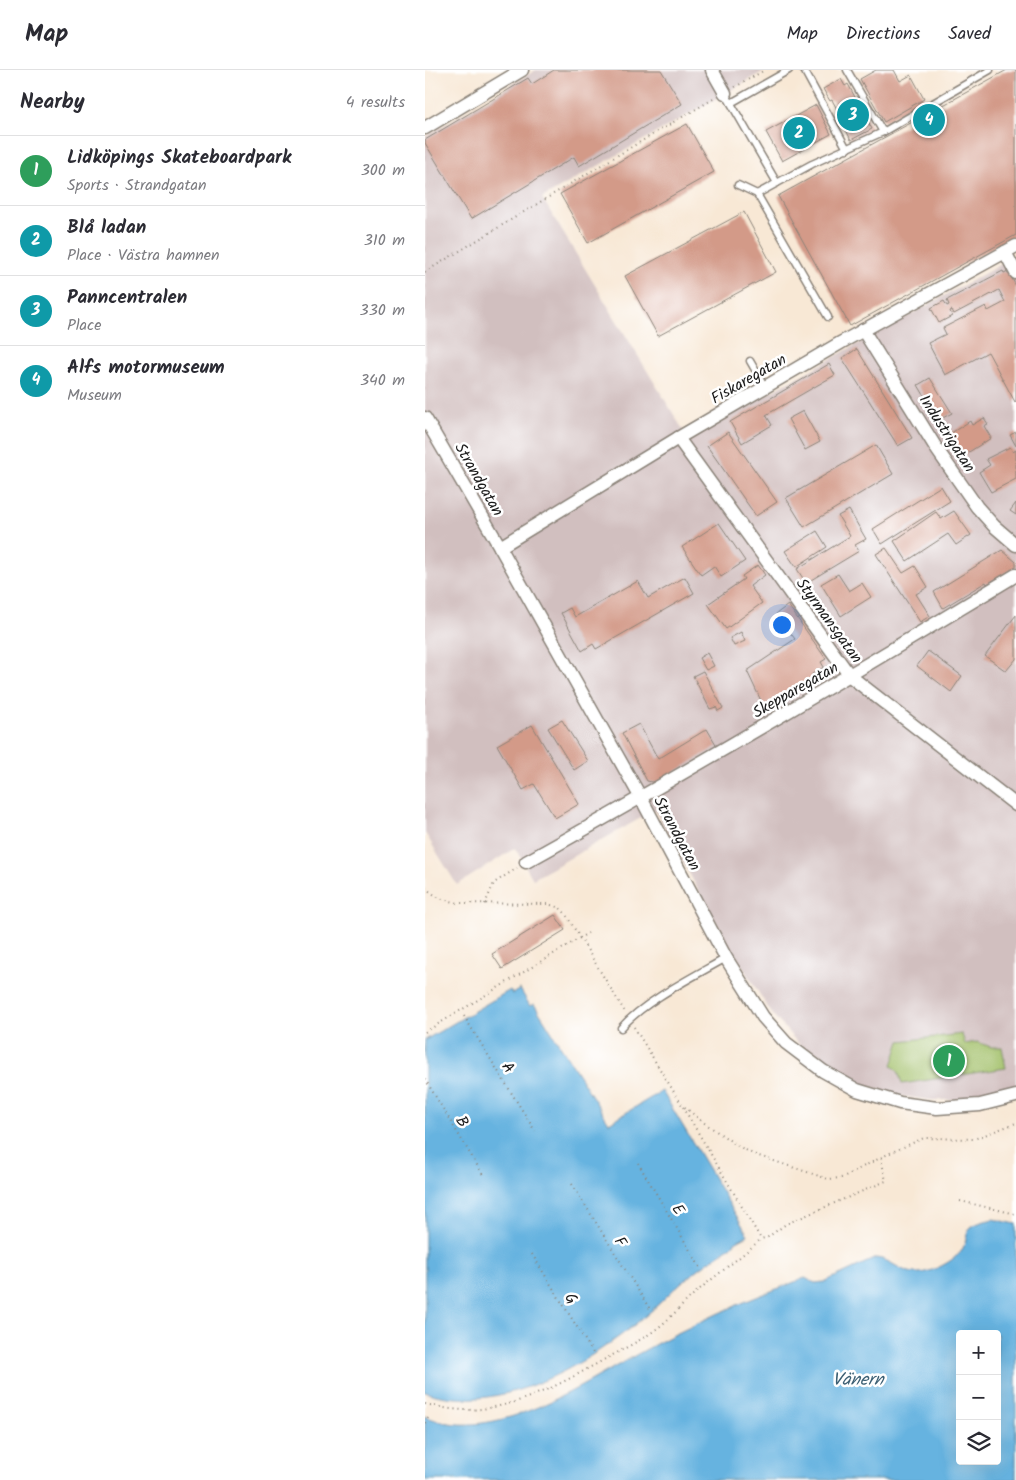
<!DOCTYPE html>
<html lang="en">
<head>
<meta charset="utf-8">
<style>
  body { margin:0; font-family:Kalam,sans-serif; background:#f2f2f3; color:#2b2b33 }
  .controls { position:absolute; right:15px; bottom:15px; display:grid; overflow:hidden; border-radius:5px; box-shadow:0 5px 20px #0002 }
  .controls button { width:45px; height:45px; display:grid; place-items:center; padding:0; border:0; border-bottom:1px solid #e1e1e2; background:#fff; color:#2b2b33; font:25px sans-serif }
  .you { position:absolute; left:356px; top:554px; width:18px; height:18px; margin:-12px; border:4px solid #fff; border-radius:50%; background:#1a73e8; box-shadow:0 0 0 8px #1a73e833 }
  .badge { display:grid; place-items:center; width:32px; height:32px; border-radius:50%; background:#d1495b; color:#fff; font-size:16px; font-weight:700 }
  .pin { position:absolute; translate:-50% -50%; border:2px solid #fff; box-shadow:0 1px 5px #0006 }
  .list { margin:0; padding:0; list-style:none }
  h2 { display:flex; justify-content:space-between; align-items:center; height:65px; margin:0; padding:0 20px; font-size:21px }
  h2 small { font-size:16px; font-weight:400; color:#7c7c81 }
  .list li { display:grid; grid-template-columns:32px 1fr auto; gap:15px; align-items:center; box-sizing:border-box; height:70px; padding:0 20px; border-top:1px solid #e1e1e2 }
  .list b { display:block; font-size:19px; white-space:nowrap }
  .list p { margin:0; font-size:16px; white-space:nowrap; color:#7c7c81 }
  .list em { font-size:16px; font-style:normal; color:#7c7c81 }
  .icon { flex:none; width:28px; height:28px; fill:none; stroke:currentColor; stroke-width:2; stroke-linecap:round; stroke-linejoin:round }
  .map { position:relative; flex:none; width:591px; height:1410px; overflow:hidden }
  header { display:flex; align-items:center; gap:30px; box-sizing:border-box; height:70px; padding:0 25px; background:#fff; border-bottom:1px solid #e1e1e2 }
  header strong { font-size:24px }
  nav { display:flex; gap:28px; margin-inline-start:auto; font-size:18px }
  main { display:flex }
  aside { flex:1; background:#fff }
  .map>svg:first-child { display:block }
</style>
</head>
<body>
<header>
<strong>Map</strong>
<nav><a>Map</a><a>Directions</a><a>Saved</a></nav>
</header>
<main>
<aside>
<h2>Nearby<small>4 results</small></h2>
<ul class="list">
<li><span class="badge" style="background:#2e9e5b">1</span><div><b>Lidköpings Skateboardpark</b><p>Sports · Strandgatan</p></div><em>300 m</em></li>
<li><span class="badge" style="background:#0f9aa8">2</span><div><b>Blå ladan</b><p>Place · Västra hamnen</p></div><em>310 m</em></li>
<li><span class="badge" style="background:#0f9aa8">3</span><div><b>Panncentralen</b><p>Place</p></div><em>330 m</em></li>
<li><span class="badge" style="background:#0f9aa8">4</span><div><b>Alfs motormuseum</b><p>Museum</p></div><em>340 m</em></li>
</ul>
</aside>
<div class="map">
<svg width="591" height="1410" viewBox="0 0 591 1410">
  <rect width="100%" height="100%" fill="#fff"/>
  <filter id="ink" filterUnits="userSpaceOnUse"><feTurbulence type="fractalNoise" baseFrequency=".02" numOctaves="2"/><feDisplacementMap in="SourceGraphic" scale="10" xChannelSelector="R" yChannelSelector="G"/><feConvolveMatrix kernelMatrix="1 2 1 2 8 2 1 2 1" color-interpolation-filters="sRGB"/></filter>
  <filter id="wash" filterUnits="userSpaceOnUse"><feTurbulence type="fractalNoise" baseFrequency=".0096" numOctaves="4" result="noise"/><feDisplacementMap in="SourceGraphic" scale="20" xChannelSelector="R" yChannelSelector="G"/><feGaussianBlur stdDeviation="1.12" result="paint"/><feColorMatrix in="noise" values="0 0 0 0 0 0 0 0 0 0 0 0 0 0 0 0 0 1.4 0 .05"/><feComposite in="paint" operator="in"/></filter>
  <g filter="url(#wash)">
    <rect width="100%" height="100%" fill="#f8e8d5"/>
    <!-- industrial -->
    <path fill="#d1bfbf" d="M111,0h230l-224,128 146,240 328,-182v833l-44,11h-40l-33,-4 -36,-11 -33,-18 -32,-24 -26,-29 -50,-80 -67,-124 -122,69 -18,-31 -58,37 -32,-52v-696z"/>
    <!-- green -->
    <path fill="#a1bf67" stroke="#5e6e42" d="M537,964l3,10 12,-2 14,5h11l4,21 -104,16 -4,-13 -6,-6 8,-24z"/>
    <!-- water -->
    <g fill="#66b3e0" stroke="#41687e" fill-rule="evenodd">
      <path d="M95,919l10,17 4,-2 75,119 53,-32 86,144 -13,7 -3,4c-17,11 -34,23 -50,36 -13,11 -25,25 -39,36 -56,46 -142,99 -218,74v-352l85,-50 2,4z"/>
      <path d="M568,1149l23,5v256h-591v-64c61,28 143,-22 195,-52 23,-13 46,-26 70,-37 37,-19 76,-34 115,-49l10,5 9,-1 52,-24c15,1 25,15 40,15 13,1 40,-12 47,-25 4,-7 2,-14 8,-21 7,-5 15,-6 22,-8zM535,1264h37v127h-37z"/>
    </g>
    <g id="blocks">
      <!-- building -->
      <g fill="#d39a88">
        <path d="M129,0h107l21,34 -103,62 -5,-9 -103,62 -46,-76v-3l103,-62 4,6z"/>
        <path d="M451,0h18l6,11 11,-6 13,24 -40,23 -24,-43z"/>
        <path d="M582,0h9v165l-166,91 -72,-130z"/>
        <path d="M416,9l4,7 3,-2 24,45 -21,11 -5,-10 2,-1 -16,-29 -2,1 -7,-12z"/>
        <path d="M391,35l15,29 -49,27 -16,-29z"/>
        <path d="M262,54l27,48 -126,71 -28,-49z"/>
        <path d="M319,142l32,60 -118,64 -33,-60z"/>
        <path d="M578,201l1,2 4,-2 8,15v115l-1,1 -27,-50 -43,23 -17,-32 18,-9 -3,-6 43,-22 2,5 17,-9 -6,-12 -45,24 -2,-4 -2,1 2,5 -13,7 -8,-15 13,-7 3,5 2,-1 -2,-5z"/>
        <path d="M432,279l55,89 -14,8 -56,-88z"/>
        <path d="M404,294l6,11 -69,40 6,10 -30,18 -12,-21z"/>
        <path d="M505,308l22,35 -13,7 -21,-35z"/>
        <path d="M378,341l17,31 -15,8 -17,-31z"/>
        <path d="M559,348l4,6 -4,2 7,12 -30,19 -13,-22 22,-14 2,4z"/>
        <path d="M303,362l49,70 -21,14 -49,-70z"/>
        <path d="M591,362v14l-6,-11z"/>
        <path d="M451,375l17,29 -89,53 -18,-29z"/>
        <path d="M585,377l3,5 3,-2v29l-25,13 -12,-20 11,-7 -4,-6z"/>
        <path d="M516,416l9,15 -68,43 -9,-15z"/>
        <path d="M591,433v12l-6,-4z"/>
        <path d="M424,440l17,29 -11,6 4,6 -53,32 -9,-14 53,-33 -12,-20z"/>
        <path d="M529,441l17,24 -15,10 -8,-11 -41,27 -13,-20 42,-29 5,7z"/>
        <path d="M294,453l26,38 -24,16 -7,-11 -13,9 -19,-28z"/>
        <path d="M392,461l10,16 -31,20 -11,-16z"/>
        <path d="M461,478l17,25 12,-7 13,21 -12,7 14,22 -10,6 -44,-68z"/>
        <path d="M577,480l14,12v5l-29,17 -1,-2 -43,26 -9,-16z"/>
        <path d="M333,495l7,10 -15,11 12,17 -36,26 -18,-25 36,-25 -2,-3z"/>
        <path d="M413,504l11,17 13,-8 9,14 -30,19 -20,-32z"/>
        <path d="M260,507l9,16 -98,56 -3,-5 -11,7 -21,-38 9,-5 5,9 63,-36 10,17z"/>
        <path d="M363,535l38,54 -5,3 3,5 -12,7 2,5 -51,26 -16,-34 48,-32 -19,-25z"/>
        <path d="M591,545v44l-10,12 -21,-15z"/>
        <path d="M316,562l4,9 -11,5 -4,-8z"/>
        <path d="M503,581l34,25 -11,16 -34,-26z"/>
        <path d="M282,583l7,13 -8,4 -7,-12z"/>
        <path d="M278,601l20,37 -5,3 -2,-4 -6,2 -17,-33z"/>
        <path d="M137,650l26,41 -14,9 -26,-42z"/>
        <path d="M214,654l19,35 49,-30 10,17 -60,37 -10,-2 -25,-48z"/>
        <path d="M107,655l47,79 -24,14 -21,-34 -11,6 -26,-45z"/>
        <path d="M130,845l10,15 -63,39 -10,-15z"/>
      </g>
    </g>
  </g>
  <g filter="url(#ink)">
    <use href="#blocks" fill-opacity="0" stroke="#8a8278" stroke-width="1"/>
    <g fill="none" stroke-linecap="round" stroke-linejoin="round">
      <!-- service casing -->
      <g stroke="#8a8278" stroke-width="9">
        <g id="service">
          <path d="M379,0l43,79"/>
          <path d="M422,0l36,62"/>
          <path d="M300,23l52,90 -20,11 71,123"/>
          <path d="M306,33l58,-33"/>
          <path d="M352,113l35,-19 71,-32 107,-62"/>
          <path d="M313,115l19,9"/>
          <path d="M325,291l15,26"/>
          <path d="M196,958c23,-27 74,-52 105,-70"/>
        </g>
      </g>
      <!-- minor casing -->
      <g stroke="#8a8278" stroke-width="15">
        <g id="minor">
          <path d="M287,0l13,23"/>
          <path d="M0,58l97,-58"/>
          <path d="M580,182l11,21"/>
          <path d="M438,260l75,121 39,56 17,19 22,19"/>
          <path d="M0,348l75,129 141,251 85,160 37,59 23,26 37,28 34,19 43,13 37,5 43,-3 36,-9"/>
          <path d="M253,368l172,238 166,129"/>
          <path d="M75,477l178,-109 164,-96 174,-96"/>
          <path d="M101,792c166,-92 328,-189 490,-287"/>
        </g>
      </g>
      <!-- path -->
      <g stroke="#8a8278" stroke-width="2" stroke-dasharray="1 4" stroke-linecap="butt">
        <path d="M310,17l30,-17"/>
        <path d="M0,202c96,-58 193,-118 290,-174"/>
        <path d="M0,818l14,10 19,5 90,1 12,4 5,5 60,99"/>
        <path d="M60,834l9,-21 23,-15"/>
        <path d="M39,946l71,115"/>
        <path d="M209,957l48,78 21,17 35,24 15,8 75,25 13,-1 51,-26 32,-14 50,1 42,-16"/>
        <path d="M0,962l163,-99"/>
        <path d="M0,1009l58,96"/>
        <path d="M258,1037l78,132 7,-2 18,-13 100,-43 -5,-23"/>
        <path d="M213,1093l62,104"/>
        <path d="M147,1114l79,127"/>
        <path d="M535,1131l56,13"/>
        <path d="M107,1184l61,99"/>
        <path d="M0,1334c14,3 27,6 41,6 49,-1 91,-24 132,-47 18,-10 36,-19 53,-30 16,-11 29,-26 43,-39 22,-19 46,-36 67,-55"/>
        <path d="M0,1353l3,-5"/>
      </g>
      <!-- service -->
      <use href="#service" stroke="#fff" stroke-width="6"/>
      <!-- minor -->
      <use href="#minor" stroke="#fff" stroke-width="12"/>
    </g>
  </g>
  <g text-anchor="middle" stroke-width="5" stroke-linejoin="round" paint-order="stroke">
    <!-- street labels -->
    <g font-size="16" fill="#1c1c1c" stroke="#fff">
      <text transform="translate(323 308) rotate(-30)" y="6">Fiskaregatan</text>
      <text transform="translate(523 363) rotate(57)" y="6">Industrigatan</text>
      <text transform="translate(55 409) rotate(60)" y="6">Strandgatan</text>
      <text transform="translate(405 550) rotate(54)" y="6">Styrmansgatan</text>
      <text transform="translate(370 619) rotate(-30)" y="6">Skepparegatan</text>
      <text transform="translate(253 763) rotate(62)" y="6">Strandgatan</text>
      <text transform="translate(84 997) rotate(58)" y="6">A</text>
      <text transform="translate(38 1051) rotate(59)" y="6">B</text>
      <text transform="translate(254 1139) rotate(59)" y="6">E</text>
      <text transform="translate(196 1171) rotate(58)" y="6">F</text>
      <text transform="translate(147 1228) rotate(58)" y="6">G</text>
    </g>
    <!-- water labels -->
    <g font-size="18" font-style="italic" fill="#3d6074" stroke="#fff">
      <text x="433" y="1315">Vänern</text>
    </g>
  </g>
</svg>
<div class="controls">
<button>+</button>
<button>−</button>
<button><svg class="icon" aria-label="layers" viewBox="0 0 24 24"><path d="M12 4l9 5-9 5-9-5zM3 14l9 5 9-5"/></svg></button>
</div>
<div class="you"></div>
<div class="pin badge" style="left:524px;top:991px;background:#2e9e5b">1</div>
<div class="pin badge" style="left:374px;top:63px;background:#0f9aa8">2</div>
<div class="pin badge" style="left:428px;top:45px;background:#0f9aa8">3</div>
<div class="pin badge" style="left:504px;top:50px;background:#0f9aa8">4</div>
</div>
</main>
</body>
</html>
